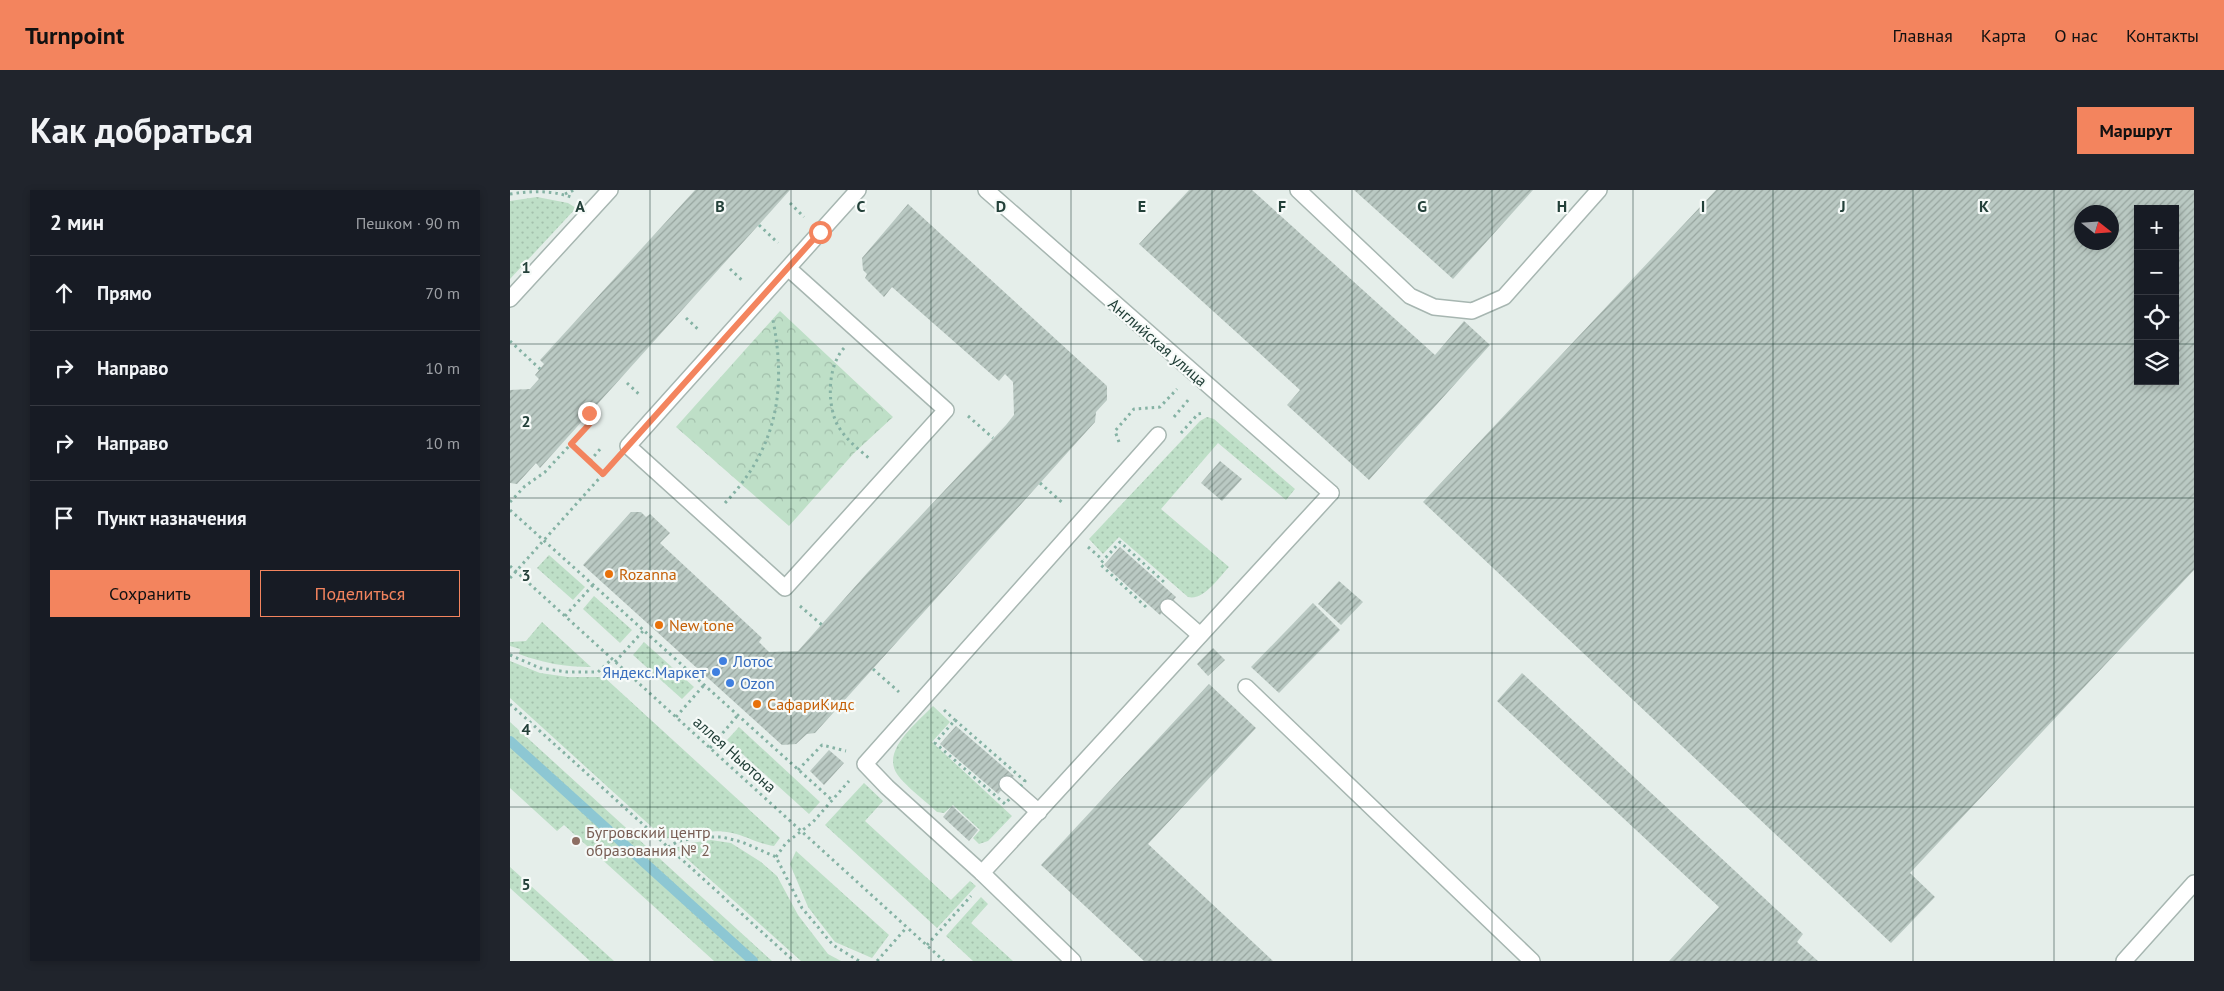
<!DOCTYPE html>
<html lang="ru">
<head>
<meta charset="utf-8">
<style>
  body { margin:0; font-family:"PT Sans",sans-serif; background:#20242c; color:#f1f3f6 }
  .controls { position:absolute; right:15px; top:15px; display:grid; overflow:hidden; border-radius:0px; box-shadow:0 2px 8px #0003 }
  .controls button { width:45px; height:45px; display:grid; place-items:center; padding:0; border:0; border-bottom:1px solid #363941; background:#171b24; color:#f1f3f6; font:25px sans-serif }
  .compass { position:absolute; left:1564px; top:15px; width:45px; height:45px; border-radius:50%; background:#171b24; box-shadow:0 2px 8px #0003; rotate:107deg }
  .stop { position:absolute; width:15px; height:15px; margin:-11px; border:4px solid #f3845e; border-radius:50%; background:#fff }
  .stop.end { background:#f3845e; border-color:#fff; box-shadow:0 1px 5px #0008 }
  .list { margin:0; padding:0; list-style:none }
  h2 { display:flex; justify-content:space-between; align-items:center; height:65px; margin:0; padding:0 20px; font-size:21px }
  h2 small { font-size:16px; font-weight:400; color:#9ea1a6 }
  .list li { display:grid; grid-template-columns:32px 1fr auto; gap:15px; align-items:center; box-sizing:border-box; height:75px; padding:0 20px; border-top:1px solid #363941 }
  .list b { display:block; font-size:19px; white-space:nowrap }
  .list em { font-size:16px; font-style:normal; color:#9ea1a6 }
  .actions { display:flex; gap:10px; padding:15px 20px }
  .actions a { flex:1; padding:11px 0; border:1px solid #f3845e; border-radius:0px; text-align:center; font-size:18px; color:#f3845e }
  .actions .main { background:#f3845e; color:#111 }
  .icon { flex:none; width:28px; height:28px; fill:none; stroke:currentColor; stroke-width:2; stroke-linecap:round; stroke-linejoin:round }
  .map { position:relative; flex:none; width:1684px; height:771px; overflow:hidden; border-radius:0px }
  header { display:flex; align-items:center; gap:30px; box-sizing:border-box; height:70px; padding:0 25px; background:#f3845e; color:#111 }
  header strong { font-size:24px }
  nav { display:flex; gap:28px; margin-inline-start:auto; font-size:18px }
  .intro { display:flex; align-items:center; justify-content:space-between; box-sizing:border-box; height:120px; padding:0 30px }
  h1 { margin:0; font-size:35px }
  .button { padding:12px 22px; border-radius:0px; background:#f3845e; color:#111; font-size:18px; font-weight:700 }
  main { display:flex; gap:30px; padding:0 30px }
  aside { flex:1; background:#171b24; border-radius:0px; box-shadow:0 2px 8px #0003 }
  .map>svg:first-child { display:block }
</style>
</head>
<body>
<header>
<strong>Turnpoint</strong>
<nav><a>Главная</a><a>Карта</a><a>О нас</a><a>Контакты</a></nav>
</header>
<div class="intro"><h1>Как добраться</h1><a class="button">Маршрут</a></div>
<main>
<aside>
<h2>2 мин<small>Пешком · 90 m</small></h2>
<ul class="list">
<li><svg class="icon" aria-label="ahead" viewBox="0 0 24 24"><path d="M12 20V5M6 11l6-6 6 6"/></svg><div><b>Прямо</b></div><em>70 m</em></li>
<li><svg class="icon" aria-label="right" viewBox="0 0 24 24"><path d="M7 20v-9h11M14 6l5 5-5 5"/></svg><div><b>Направо</b></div><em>10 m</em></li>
<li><svg class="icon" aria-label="right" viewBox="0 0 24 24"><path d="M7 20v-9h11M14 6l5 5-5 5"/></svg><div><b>Направо</b></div><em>10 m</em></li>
<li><svg class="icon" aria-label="arrive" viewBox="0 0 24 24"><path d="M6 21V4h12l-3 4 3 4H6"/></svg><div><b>Пункт назначения</b></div></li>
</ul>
<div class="actions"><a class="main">Сохранить</a><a>Поделиться</a></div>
</aside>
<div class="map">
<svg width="1684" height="771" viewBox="0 0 1684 771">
  <defs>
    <pattern id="grass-dots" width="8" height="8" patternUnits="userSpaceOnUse" patternTransform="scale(1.25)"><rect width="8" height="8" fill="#bedfc7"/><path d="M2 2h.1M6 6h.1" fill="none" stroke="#a3c0ac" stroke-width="1.8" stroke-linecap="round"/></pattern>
    <pattern id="park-crowns" width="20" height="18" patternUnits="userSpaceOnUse" patternTransform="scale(1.25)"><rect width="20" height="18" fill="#bedfc7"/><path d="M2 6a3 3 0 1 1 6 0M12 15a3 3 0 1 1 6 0" fill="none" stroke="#a3c0ac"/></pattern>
    <pattern id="building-hatch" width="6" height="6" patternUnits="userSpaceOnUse" patternTransform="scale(1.25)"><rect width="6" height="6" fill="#bac9c3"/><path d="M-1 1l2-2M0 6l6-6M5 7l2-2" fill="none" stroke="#97a59f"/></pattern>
  </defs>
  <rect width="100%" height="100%" fill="#e5eeea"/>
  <!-- grass -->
  <g fill="url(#grass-dots)">
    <path d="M27,7l31,6 8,5 -66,71v-78z"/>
    <path d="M697,227l7,2 81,70 -9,11 -68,-57 -57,66 68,58c-10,10 -25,34 -41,30l-69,-60 -16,17 -14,-15 111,-118z"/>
    <path d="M39,365l36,32 -12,13 -36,-32z"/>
    <path d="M84,406l38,34 -12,13 -37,-34z"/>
    <path d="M32,432l49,45c-26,0 -48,-4 -72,-13l1,-5 -10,-3v-4l16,-1z"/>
    <path d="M134,452l50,45 -12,12 -49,-44z"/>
    <path d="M0,471l30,12 28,4h36l176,161 -6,8c-16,-2 -27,-10 -42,-13 -19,-5 -48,2 -67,6l-155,-141z"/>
    <path d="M423,516l17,16 -18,20 80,74 -24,25 -9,3 -6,-6 7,-8 -27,-25 -9,8 -7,-1c-10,-10 -32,-26 -40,-38 -16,-24 21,-52 36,-68z"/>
    <path d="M0,532l262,239h-58l-150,-136 -7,6 -47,-43z"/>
    <path d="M229,537l81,75 -11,12 -82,-74z"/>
    <path d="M354,593l19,18 -18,20 86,79 19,-19 6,5 -39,42 -112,-103z"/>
    <path d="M201,650l20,3 30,19 16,14 21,39 30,39 13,7h-40l-126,-113 16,-5z"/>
    <path d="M286,661l93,84 -17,23 -37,-16 -27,-35 -18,-43z"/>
    <path d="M0,677l104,94h-24l-80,-73z"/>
    <path d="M471,707l7,7 -17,19 42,38h-40l-27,-25z"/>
  </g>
  <!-- park -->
  <path fill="url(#park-crowns)" d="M270,121l113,106 -39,36 -65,73 -113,-99z"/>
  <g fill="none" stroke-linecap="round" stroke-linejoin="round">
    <!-- stream -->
    <path stroke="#8dc7d3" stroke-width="10" d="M0,551l243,220"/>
  </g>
  <!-- building -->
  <g fill="url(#building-hatch)" fill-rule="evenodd">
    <path d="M185,0h95l-250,278 -4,-5 -19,21 -7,-1v-93l20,-1 9,-10 -4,-4 9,-11 -4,-4z"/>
    <path d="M679,0h63l183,165 29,-34 26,24 -121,135 -82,-75 13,-15 -161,-146z"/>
    <path d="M844,0h179l-80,89z"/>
    <path d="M1206,0h478v380l-284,303 25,24 -44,46 -468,-441zM1628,19h37v172h-37zM1572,22h30v30h-30z"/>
    <path d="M398,14l199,182v14l-11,12 -1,10 -280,311 -8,1 -11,10 -14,1 -199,-180 48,-53h10l5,5 4,-3 20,19 -10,10 102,95 -3,4 10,10 29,-1 70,-79 138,-147 8,-10 -1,-33 -8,-8 -6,7 -107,-94 -8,10 -19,-19 2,-4 -4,-4 -1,-12z"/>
    <path d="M710,271l22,18 -20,22 -21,-18z"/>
    <path d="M610,357l56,50 -16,18 -56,-50z"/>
    <path d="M829,391l24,21 -22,23 -23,-21z"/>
    <path d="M803,413l27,27 -61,63 -28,-26z"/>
    <path d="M703,458l12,12 -17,16 -11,-12z"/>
    <path d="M1012,483l281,261 -6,8 21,19h-149l50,-54 -222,-206z"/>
    <path d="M699,494l47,44 -108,116 125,117h-129l-103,-96z"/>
    <path d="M446,536l58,50 -16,18 -58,-50z"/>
    <path d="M319,560l15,13 -20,22 -14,-14z"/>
    <path d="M442,616l26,24 -9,11 -26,-24z"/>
  </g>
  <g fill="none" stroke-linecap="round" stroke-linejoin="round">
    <!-- lane casing -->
    <g stroke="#a7b6b1" stroke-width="18">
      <g id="lane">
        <path d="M788,0l112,106 24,11 38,4 32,-14 95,-107"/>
        <path d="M278,78l158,142 -161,178 -157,-142 230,-256"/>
        <path d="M0,109l100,-109"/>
        <path d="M658,417l32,28"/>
        <path d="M736,497l286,274"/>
        <path d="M497,594l32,28"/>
        <path d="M472,683l-95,-86 -22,-23 293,-329"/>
        <path d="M563,771l-91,-88 349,-380"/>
        <path d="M1614,771l70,-78"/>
      </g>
    </g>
    <!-- street casing -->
    <g stroke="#a7b6b1" stroke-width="18">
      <path id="street" d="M476,0l345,303"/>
    </g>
    <!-- path -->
    <g stroke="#85b2a4" stroke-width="3" stroke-dasharray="2.5 4" stroke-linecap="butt">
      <path d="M0,4c21,-3 40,-4 61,3"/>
      <path d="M55,4l9,-4"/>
      <path d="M280,13l14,14"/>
      <path d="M249,35l19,18"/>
      <path d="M220,79l14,13"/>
      <path d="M176,128l14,13"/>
      <path d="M0,151l30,28"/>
      <path d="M334,158c-16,18 -17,52 -8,74 7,15 22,27 34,37"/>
      <path d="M117,193l14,13"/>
      <path d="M458,226l25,22"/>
      <path d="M664,227l15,-18"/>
      <path d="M671,243l17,-19 5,-1"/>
      <path d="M609,252l-4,-11 19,-22 26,-2 17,-18"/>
      <path d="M61,254l32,30"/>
      <path d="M80,271l11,-13"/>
      <path d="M530,293l24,21"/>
      <path d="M0,312l15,-16 20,-14 50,-54 -6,-5"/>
      <path d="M215,313c51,-54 62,-111 48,-183"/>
      <path d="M0,320l322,290"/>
      <path d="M578,357l15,13"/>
      <path d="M0,376l434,395"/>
      <path d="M0,388l103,-115"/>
      <path d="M290,416l22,19"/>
      <path d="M636,417l-46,-43 20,-22 45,41"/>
      <path d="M55,426l28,-31"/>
      <path d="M0,465l30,13 27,4h31l14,-13"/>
      <path d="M105,472l29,-32"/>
      <path d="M363,479l26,23"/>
      <path d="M0,514l284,257"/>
      <path d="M434,520l11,10"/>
      <path d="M166,527l28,-32"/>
      <path d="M445,530l70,61 -20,23 -70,-61z"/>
      <path d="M200,558l28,-33"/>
      <path d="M288,580l24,-25 24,6"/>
      <path d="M158,657l11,-6 22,-4h21l20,5 34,15 26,51 31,37 26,16"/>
      <path d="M266,667l10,-14 27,-21 36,-41"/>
      <path d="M417,755l44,-49"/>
      <path d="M367,771l30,-34"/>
    </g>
    <!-- lane -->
    <use href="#lane" stroke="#fff" stroke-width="15"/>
    <!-- street -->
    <use href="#street" stroke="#fff" stroke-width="15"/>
  </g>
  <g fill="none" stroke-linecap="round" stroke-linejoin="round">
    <!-- route -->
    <path stroke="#f3845e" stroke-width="6" d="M79,223l6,5 -24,26 32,30 217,-242"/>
  </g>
  <!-- grid -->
  <path fill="none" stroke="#234039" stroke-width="1" stroke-opacity="0.55" d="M140,0v771M281,0v771M421,0v771M561,0v771M702,0v771M842,0v771M982,0v771M1123,0v771M1263,0v771M1403,0v771M1544,0v771M0,154h1628M1665,154h19M0,308h1684M0,463h1684M0,617h1684"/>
  <!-- markers -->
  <g fill="#e8710a" stroke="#f6faf8" stroke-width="2">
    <circle cx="99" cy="384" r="5"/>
    <circle cx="149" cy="435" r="5"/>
    <circle cx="247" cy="514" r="5"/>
  </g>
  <g fill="#3f7fe0" stroke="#f6faf8" stroke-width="2">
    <circle cx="213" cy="471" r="5"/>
    <circle cx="206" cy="482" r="5"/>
    <circle cx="220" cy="493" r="5"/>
  </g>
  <circle fill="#8d6e63" stroke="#f6faf8" stroke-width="2" cx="66" cy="651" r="5"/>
  <g text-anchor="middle" stroke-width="4.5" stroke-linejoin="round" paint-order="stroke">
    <!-- street labels -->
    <g font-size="16" fill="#234039" stroke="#f6faf8">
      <text transform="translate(648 152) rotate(41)" y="6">Английская улица</text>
      <text transform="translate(225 564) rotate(42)" y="6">аллея Ньютона</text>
    </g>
    <!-- food labels -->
    <g font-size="16" fill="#c56008" stroke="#f6faf8" text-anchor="start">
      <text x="109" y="390">Rozanna</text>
      <text x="159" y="441">New tone</text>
      <text x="257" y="520">СафариКидс</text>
    </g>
    <!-- shop labels -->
    <g font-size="16" fill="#366cbe" stroke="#f6faf8" text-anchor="start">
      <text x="223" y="477">Лотос</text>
      <text x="196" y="488" text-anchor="end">Яндекс.Маркет</text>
      <text x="230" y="499">Ozon</text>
    </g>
    <!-- education labels -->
    <g font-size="16" fill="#785e54" stroke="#f6faf8" text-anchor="start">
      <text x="76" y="648">Бугровский центр<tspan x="76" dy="18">образования № 2</tspan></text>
    </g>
  </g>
  <g font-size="16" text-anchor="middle" font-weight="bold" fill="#234039" stroke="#f6faf8" stroke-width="4.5" stroke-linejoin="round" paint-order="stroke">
    <text x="70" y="22">A</text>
    <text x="210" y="22">B</text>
    <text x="351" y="22">C</text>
    <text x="491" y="22">D</text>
    <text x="632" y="22">E</text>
    <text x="772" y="22">F</text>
    <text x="912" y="22">G</text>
    <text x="1052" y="22">H</text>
    <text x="1193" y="22">I</text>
    <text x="1333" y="22">J</text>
    <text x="1474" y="22">K</text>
    <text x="16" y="83">1</text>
    <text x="16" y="237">2</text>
    <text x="16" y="391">3</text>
    <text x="16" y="545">4</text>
    <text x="16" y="700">5</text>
  </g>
</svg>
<div class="controls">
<button>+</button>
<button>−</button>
<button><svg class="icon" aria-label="locate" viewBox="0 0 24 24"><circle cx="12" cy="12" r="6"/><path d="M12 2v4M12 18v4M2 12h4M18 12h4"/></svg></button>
<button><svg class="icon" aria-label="layers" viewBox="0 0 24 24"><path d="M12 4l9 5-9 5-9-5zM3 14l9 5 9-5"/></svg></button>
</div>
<svg class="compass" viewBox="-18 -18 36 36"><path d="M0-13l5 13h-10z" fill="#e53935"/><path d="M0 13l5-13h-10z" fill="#9ea1a6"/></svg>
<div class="stop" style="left:310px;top:42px"></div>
<div class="stop end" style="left:79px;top:223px"></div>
</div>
</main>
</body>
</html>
